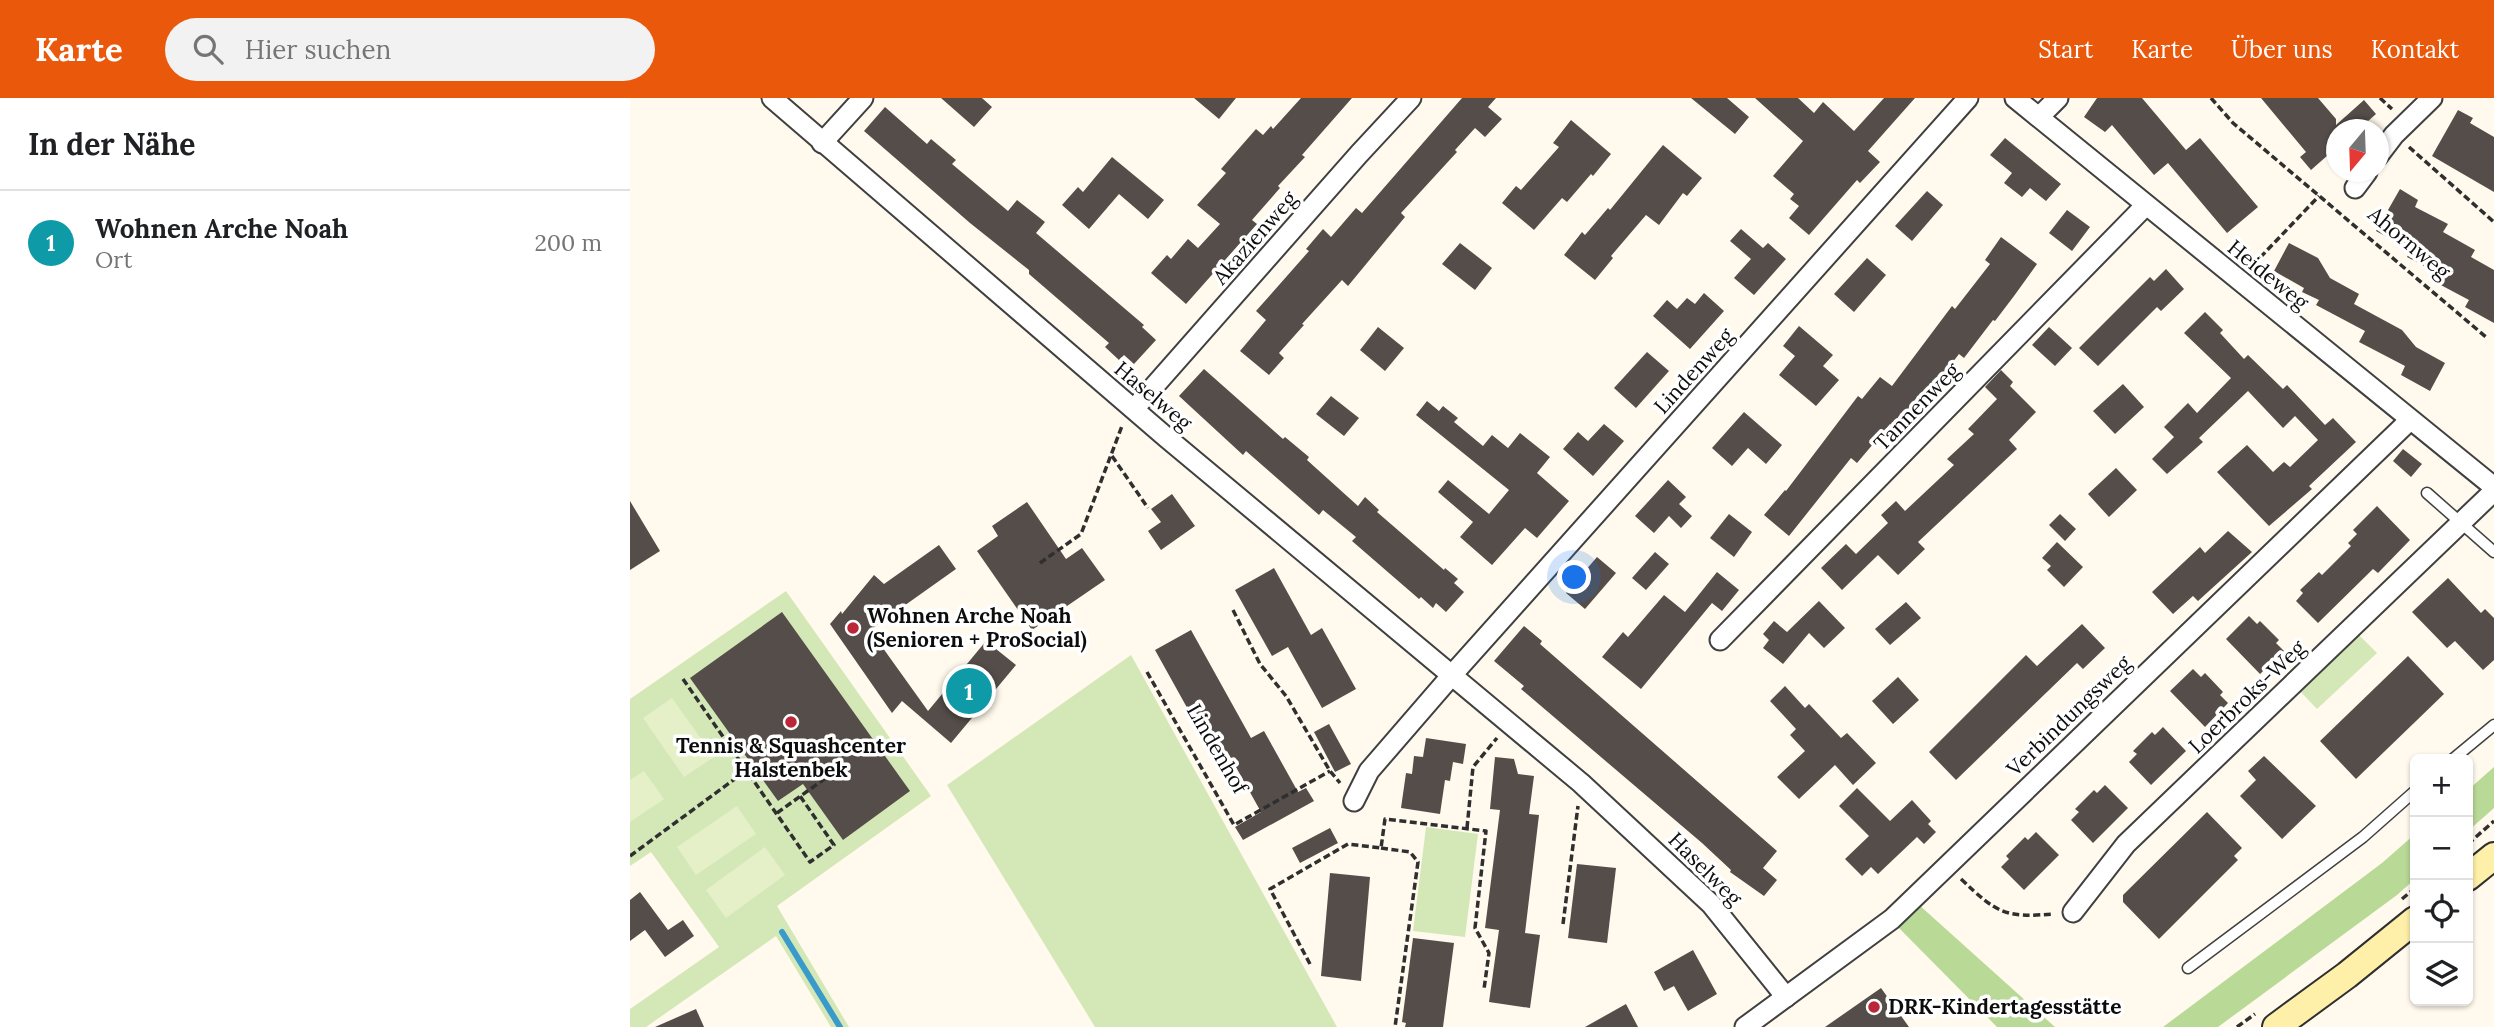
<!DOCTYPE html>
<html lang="de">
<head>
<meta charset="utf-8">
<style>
  body { margin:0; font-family:Lora,serif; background:#f2f2f2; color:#202124 }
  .controls { position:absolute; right:21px; bottom:21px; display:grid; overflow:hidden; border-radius:10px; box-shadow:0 2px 5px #0004 }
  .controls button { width:63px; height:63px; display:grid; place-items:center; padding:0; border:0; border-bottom:2px solid #e0e0e0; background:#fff; color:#202124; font:35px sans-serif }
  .compass { position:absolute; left:1696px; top:21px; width:63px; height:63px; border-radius:50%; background:#fff; box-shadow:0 2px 5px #0004; rotate:199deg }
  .you { position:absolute; left:945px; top:480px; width:24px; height:24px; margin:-18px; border:5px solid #fff; border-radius:50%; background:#1a73e8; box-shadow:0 0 0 10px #1a73e833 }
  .badge { display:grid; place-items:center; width:46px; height:46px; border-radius:50%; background:#ea580c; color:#fff; font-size:23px; font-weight:700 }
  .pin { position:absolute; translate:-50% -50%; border:4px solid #fff; box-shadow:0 2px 7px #0006 }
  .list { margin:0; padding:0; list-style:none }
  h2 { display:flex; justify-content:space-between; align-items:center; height:91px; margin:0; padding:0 28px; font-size:30px }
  h2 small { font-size:23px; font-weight:400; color:#757577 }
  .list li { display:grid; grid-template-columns:46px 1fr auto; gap:21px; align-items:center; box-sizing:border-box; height:105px; padding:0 28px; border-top:2px solid #e0e0e0 }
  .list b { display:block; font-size:26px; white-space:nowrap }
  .list p { margin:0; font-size:23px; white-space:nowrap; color:#757577 }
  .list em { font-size:23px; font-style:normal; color:#757577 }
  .icon { flex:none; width:38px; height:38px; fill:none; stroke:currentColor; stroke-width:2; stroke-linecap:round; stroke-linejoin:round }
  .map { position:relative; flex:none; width:1864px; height:929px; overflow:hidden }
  header { display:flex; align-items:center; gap:42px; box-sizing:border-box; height:98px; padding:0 35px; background:#ea580c; color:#fff }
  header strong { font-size:33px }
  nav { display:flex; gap:38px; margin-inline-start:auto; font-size:24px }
  .search { width:490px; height:63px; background:#f2f2f2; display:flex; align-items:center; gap:18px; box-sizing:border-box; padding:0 24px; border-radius:38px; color:#757577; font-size:26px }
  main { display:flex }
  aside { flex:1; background:#fff }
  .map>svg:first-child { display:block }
</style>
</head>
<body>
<header>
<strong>Karte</strong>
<div class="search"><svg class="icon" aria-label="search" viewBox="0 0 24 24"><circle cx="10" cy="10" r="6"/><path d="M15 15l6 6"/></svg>Hier suchen</div>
<nav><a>Start</a><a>Karte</a><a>Über uns</a><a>Kontakt</a></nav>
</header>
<main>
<aside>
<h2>In der Nähe<small></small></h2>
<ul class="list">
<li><span class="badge" style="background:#0f9aa8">1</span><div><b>Wohnen Arche Noah</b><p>Ort</p></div><em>200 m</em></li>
</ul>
</aside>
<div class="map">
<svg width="1864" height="929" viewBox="0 0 1864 929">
  <rect width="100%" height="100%" fill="#fffaed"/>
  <!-- green -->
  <g fill="#d4e8b7">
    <path d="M156,493l145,205 -154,110 72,121h-18l-55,-91 -130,91h-16v-18l89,-62 -68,-95 -21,14v-167z"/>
    <path d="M1726,534l21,21 -60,56 -20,-21z"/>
    <path d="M501,557l206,372h-242l-148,-242z"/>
    <path d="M796,729l52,7 -13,103 -52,-6z"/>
  </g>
  <!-- forest -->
  <g fill="#b9d997">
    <path d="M1864,669v41l-26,23v-41z"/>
    <path d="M1785,736v45l-18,16 -179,132h-55l219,-164z"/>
    <path d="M1288,806l137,123h-58l-101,-102z"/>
  </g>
  <!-- pitch -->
  <g fill="#e5f0c9">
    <path d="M42,600l42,59 -30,20 -41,-59z"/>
    <path d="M14,673l20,28 -34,23v-42z"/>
    <path d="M107,708l19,28 -60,41 -19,-28z"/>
    <path d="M135,749l20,28 -59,43 -20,-28z"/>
  </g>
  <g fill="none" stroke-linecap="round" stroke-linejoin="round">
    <!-- stream -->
    <path stroke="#3a9bcb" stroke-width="6" d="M152,834l58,95"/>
  </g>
  <!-- building -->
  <g fill="#554d49">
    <path d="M311,0h41l10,9 -18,20z"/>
    <path d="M564,0h42l-17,21z"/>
    <path d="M671,0h51l-50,57 3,2 -27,29 2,2 -28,32 5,4 -71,80 -35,-31 16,-18 4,4 17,-20 10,9 22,-24 -23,-19 29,-32 -5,-4 35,-40 7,6 8,-9 2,3z"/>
    <path d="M832,0h34l-8,9 14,12 -17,18 -10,-9 -20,22 2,2 -56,61 4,4 -57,69 -6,-6 -40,44 2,1 -25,28 5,5 -15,17 -29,-24 26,-31 -10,-9 53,-60 -3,-2 17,-20 8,8 25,-29 6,5z"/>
    <path d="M1061,0h36l22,19 -14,17z"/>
    <path d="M1125,0h43l16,15 9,-11 31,29 30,-33h31l-47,53 12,11 -20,21 -3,-3 -48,55 -20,-17 10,-12 -9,-7 4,-5 -21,-18 30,-35z"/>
    <path d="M1467,0h45l44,52 14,-12 58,69 -31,26 -59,-70 -14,12 -42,-50 -7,7 -21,-15z"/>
    <path d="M1631,0h57l18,21v6l28,-25 12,14 -18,16h-22v18l-25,22 -11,-13 6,-5z"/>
    <path d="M255,9l42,37 4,-5 25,21 -4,4 56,47 9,-11 28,22 -9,11 108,92 -2,2 14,13 -22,24 -10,-9 -5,5 -14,-13 4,-4 -80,-69v-4l-59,-47 -106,-92z"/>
    <path d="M1828,12l15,8 -3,5 24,14v55l-62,-36z"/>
    <path d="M941,22l40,34 -18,22 -2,-2 -24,28 -5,-4 -28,32 -32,-27 14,-17 5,4 38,-43 -6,-4z"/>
    <path d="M1375,40l56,46 -15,17 -16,-13 -8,9 -18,-14 8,-10 -22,-18z"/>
    <path d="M1033,47l39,33 -15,18 -4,-3 -24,32 -13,-10 -35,41 2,2 -18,22 -31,-25 18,-23 3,3 23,-27 2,2z"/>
    <path d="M482,59l52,43 -16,19 -29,-25 -30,35 -27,-24 16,-18 5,5z"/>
    <path d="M1770,91l18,11 -3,7 33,17 -5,8 32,18 -4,7 23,13v53l-29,-16 4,-7 -32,-17 4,-8 -34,-18 4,-7 -35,-19z"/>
    <path d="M1297,93l16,14 -31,36 -17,-15z"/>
    <path d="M1437,112l23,17 -18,24 -23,-18z"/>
    <path d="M1111,131l22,19 5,-5 18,16 -32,36 -20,-17 17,-19 -21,-18z"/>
    <path d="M1371,139l36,27 -23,32 -19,25 -2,-1 -29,38 -5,-4 -30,39 -4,-3 -29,38 -6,-4 -33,39 -6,-5 -62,78 -25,-21 21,-25 1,1 72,-95 4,3 18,-22 12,9 60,-80 3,3 35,-45 -5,-4z"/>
    <path d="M830,145l32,25 -17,22 -33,-26z"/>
    <path d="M1659,145l29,15 12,20 29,16 -5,10 48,26 14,17 29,16 -15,28 -29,-16 4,-9 -46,-24 6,-11 -49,-26 3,-5 -17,-8 2,-4 -30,-17z"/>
    <path d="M1237,160l19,17 -32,37 -20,-18z"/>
    <path d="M1536,171l18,20 -23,22 -4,-4 -59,59 -19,-18 71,-71 4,4z"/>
    <path d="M1074,195l20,18 -34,38 -37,-33 14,-16 10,9 10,-11 8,6z"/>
    <path d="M1575,214l18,18 -3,3 24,26 4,-4 35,34 4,-4 38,40 8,-7 23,24 -47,44 3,3 -43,37 -52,-54 30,-27 26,27 11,-10 6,5 28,-27 -23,-24 -12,12 -35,-37 -49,47 4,4 -36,32 -15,-15 22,-22 -10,-10 24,-24 9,10 34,-35 -47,-45z"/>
    <path d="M1169,228l34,29 -10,11 16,14 -23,26 -37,-31 16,-19 -12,-10z"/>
    <path d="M748,229l26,21 -19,23 -25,-21z"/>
    <path d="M1419,229l23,21 -17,18 -23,-21z"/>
    <path d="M1017,254l22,19 -33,37 -22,-20z"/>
    <path d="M574,271l79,70 2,-2 24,20 -2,3 51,46 7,-9 14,13 -2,2 67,58 1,-2 13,11 -4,4 10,9 -18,20 -10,-9 -3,5 -12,-11 -2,2 -67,-58 4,-4 -33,-27 -4,5 -73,-64 -3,4 -64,-59z"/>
    <path d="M1371,272l12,12 -3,4 26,26 -27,28 8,9 -99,93 7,7 -27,26 -20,-20 -36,35 -21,-22 25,-24 10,10 32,-31 -7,-8 15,-14 9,10 49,-46 -7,-6 27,-25 -6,-5 29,-30 -12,-12z"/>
    <path d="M1493,286l21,23 -29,27 -22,-23z"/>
    <path d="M701,298l28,22 -15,18 -28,-22z"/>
    <path d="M797,303l12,10 4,-5 15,12 -4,4 29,24 9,-11 16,13 12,-15 30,24 -13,16 32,28 -32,37 -12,-10 -33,37 -32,-28 13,-15 -35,-30 10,-12 41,34 20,-24 -93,-75z"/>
    <path d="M1114,314l38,33 -16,19 -18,-16 -16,18 -20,-18z"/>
    <path d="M974,326l20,17 -31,35 -30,-27 15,-17 10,9z"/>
    <path d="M1773,351l19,15 -11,13 -18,-16z"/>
    <path d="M1486,370l21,22 -28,27 -21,-23z"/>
    <path d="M1038,382l18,17 -7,7 13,12 -11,12 -12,-12 -15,17 -19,-17z"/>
    <path d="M542,396l23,32 -34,24 -13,-19 13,-9 -10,-13z"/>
    <path d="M0,403l30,50 -30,19z"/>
    <path d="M397,404l39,57 16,-11 23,32 -73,50 -55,-79 21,-15 -6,-10z"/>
    <path d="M1747,408l33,34 -32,33 -5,-4 -55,54 -22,-22 7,-8 -3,-3 19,-18 3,3 29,-29 -3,-3 9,-9 -4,-4z"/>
    <path d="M1099,416l23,18 -18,25 -24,-19z"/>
    <path d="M1430,416l16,15 -11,12 -16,-16z"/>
    <path d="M1598,433l24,21 -54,49 -5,-5 -20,18 -21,-22 48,-45 5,6z"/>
    <path d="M1427,444l26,25 -19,20 -17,-17 4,-4 -9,-8z"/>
    <path d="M309,447l17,24 -86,61 58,81 58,-70 30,24 -65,78 -49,-42 -10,12 -62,-89 11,-13 1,3 32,-39 10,9z"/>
    <path d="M1025,454l14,12 -23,26 -14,-12z"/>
    <path d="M967,459l19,16 -31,36 -19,-16z"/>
    <path d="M644,470l37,67 11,-7 34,61 -34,19 -34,-61 -16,9 -37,-66z"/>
    <path d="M1087,474l22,18 -17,21 -10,-8 -71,86 -39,-32 21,-25 5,5 36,-42 21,17z"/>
    <path d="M1818,480l33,35 4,-4 9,9v42l-11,10 -28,-29 -8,7 -35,-36z"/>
    <path d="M1189,503l26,27 -21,20 -15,-15 -26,31 -20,-16 6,-8 -6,-6 11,-13 13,11z"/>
    <path d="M1276,504l15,16 -31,27 -15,-16z"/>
    <path d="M152,514l128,179 -67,49 -40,-56 -25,17 -88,-123z"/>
    <path d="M1619,518l8,8 3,-3 19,19 -3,3 8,8 -24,23 -34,-35z"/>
    <path d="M1452,526l23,24 -22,21 -6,-6 -121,117 -27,-28 97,-97 11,11z"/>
    <path d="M894,528l18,15 -2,3 237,207 -14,17 14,12 -13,16 -34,-24 1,-2 -29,-27 -181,-154 3,-3 -30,-25z"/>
    <path d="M561,532l60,108 13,-7 34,61 8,-4 8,13 -71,39 -8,-13 26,-15 -34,-61 -12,7 -60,-108z"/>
    <path d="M1778,558l36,38 -88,85 -36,-38z"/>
    <path d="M1563,571l8,8 4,-4 18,19 -3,3 8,8 -23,24 -35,-36z"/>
    <path d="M1268,579l21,23 -26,24 -21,-23z"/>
    <path d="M1155,588l20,22 4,-4 32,34 6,-5 29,30 -23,22 -18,-20 -36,34 -22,-22 28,-26 -15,-16 6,-6 -26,-28z"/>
    <path d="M699,626l22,40 -16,8 -21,-40z"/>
    <path d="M1533,629l23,24 -35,34 -22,-23 8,-8 -4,-3 19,-19 3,3z"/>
    <path d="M796,640l40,6 -3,20 -10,-2 -3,19 -5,-1 -5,34 -39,-6 5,-35 6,1 2,-18 9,1z"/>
    <path d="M1634,658l52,50 -34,33 -42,-43 16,-16 -8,-9z"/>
    <path d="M865,659l19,2 4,15 16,2 -5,38 10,1 -14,118 15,2 -10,73 -41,-6 10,-72 -14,-2 15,-118 -10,-1z"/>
    <path d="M1475,687l23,23 -35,35 -22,-23 8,-8 -4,-3 19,-19 3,3z"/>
    <path d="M1227,690l33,33 22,-21 19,21 -3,3 8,8 -12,12 -7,-7 -39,37 -7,-7 -9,9 -17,-17 24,-23 -30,-30z"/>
    <path d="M1577,714l35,36 -8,8 4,4 -79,79 -36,-37v-7z"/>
    <path d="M700,730l8,15 -38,20 -8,-15z"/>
    <path d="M1406,734l23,23 -35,35 -23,-23 8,-8 -3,-3 19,-19 3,3z"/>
    <path d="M947,766l39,4 -9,75 -39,-5z"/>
    <path d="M700,775l40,4 -9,104 -40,-5z"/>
    <path d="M10,794l28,38 15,-10 11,16 -29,21 -20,-27 -15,11v-41z"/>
    <path d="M783,840l41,5 -11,84h-38l1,-4 -4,-1z"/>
    <path d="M1063,852l24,44 -29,17 -14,-25 -10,5 -10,-19z"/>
    <path d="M1251,890l28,39h-84z"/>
    <path d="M996,906l12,23h-53z"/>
    <path d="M66,911l8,18h-49z"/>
  </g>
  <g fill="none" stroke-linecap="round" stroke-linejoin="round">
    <!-- lane casing -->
    <g stroke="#404040" stroke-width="13">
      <g id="lane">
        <path d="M1797,395l67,59"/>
        <path d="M1823,661l41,-34"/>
        <path d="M1558,870l175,-131 52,-46"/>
      </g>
    </g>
    <!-- street casing -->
    <g stroke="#404040" stroke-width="23">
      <g id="street">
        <path d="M142,0l395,340 414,345 130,121 75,93"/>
        <path d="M1385,0l479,389"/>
        <path d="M1409,19l19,-19"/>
        <path d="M192,45l41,-45"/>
        <path d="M1748,58l16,-21 38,-37"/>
        <path d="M1725,90l12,-16"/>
        <path d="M504,311l225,-255 52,-56"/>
        <path d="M1090,542l426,-435"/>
        <path d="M724,703l15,-30 83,-96 516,-577"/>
        <path d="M1443,814l53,-68 368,-353"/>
        <path d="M1115,929l147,-108 518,-499"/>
      </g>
    </g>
    <!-- secondary casing -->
    <g stroke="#2f2f2f" stroke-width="30">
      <g id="secondary">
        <path d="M1838,779l26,-21"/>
        <path d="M1646,929l71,-52 68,-55"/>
      </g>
    </g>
    <!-- path -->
    <g stroke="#2f2f2f" stroke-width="3.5" stroke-dasharray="7 3.5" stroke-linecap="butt">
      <path d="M1581,0l22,25 253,214"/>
      <path d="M1750,0l12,11"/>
      <path d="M1779,49l85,75"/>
      <path d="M1623,167l66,-69"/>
      <path d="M482,358l36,52"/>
      <path d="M410,465l41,-29 41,-108"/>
      <path d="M603,512l27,54 26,32 44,75 10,12"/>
      <path d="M517,574l87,153 96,-54"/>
      <path d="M53,581l127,183 24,-17 -34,-49"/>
      <path d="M147,715l57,-41"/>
      <path d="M837,730l6,-61 24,-29"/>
      <path d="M1838,746l26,-23"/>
      <path d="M751,750l29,4 8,10 -23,165"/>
      <path d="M0,758l117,-86"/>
      <path d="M1331,781c36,34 43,39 92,35"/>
      <path d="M1772,801l13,-11"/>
      <path d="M933,826l15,-118"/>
      <path d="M680,866l-40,-75 78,-45 33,4 4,-29 101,12 -11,97 14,25 -5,36"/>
      <path d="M1607,929l18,-13"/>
    </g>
    <!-- lane -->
    <use href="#lane" stroke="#fff" stroke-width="10"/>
    <!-- street -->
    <use href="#street" stroke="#fff" stroke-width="19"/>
    <!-- secondary -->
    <use href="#secondary" stroke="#feefa9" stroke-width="26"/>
  </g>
  <!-- markers -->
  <g fill="#bb2738" stroke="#fff" stroke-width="2.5">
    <circle cx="223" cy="530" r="7"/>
    <circle cx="161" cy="624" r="7"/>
    <circle cx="1244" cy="909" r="7"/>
  </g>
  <g text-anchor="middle" stroke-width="7" stroke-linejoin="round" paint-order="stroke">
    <!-- street labels -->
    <g font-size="21" fill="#0d0d0d" stroke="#fff">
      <text transform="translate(625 140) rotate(-49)" y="7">Akazienweg</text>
      <text transform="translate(1779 145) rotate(40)" y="7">Ahornweg</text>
      <text transform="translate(1638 177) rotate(39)" y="7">Heideweg</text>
      <text transform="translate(1064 273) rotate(-48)" y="7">Lindenweg</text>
      <text transform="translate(523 298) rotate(40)" y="7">Haselweg</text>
      <text transform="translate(1287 309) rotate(-46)" y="7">Tannenweg</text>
      <text transform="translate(1617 599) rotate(-44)" y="7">Loerbroks-Weg</text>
      <text transform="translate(1439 618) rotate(-44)" y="7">Verbindungsweg</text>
      <text transform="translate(587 651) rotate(60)" y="7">Lindenhof</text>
      <text transform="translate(1075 771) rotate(45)" y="7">Haselweg</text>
    </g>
    <!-- poi labels -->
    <g font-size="21" font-weight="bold" fill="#0d0d0d" stroke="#fff" text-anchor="start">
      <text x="237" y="525">Wohnen Arche Noah<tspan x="237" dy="24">(Senioren + ProSocial)</tspan></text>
      <text x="161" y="655" text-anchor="middle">Tennis &amp; Squashcenter<tspan x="161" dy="24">Halstenbek</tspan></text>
      <text x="1258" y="916">DRK-Kindertagesstätte</text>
    </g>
  </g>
</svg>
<div class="controls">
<button>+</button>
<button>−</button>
<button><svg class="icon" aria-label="locate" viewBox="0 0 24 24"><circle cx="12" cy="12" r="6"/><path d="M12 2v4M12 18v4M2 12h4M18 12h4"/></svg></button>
<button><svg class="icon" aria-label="layers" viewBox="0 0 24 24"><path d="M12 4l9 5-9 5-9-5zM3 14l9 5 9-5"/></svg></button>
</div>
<svg class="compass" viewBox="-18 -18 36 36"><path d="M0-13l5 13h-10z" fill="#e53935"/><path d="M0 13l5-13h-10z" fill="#757577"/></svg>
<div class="you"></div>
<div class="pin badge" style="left:339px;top:593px;background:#0f9aa8">1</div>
</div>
</main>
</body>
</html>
